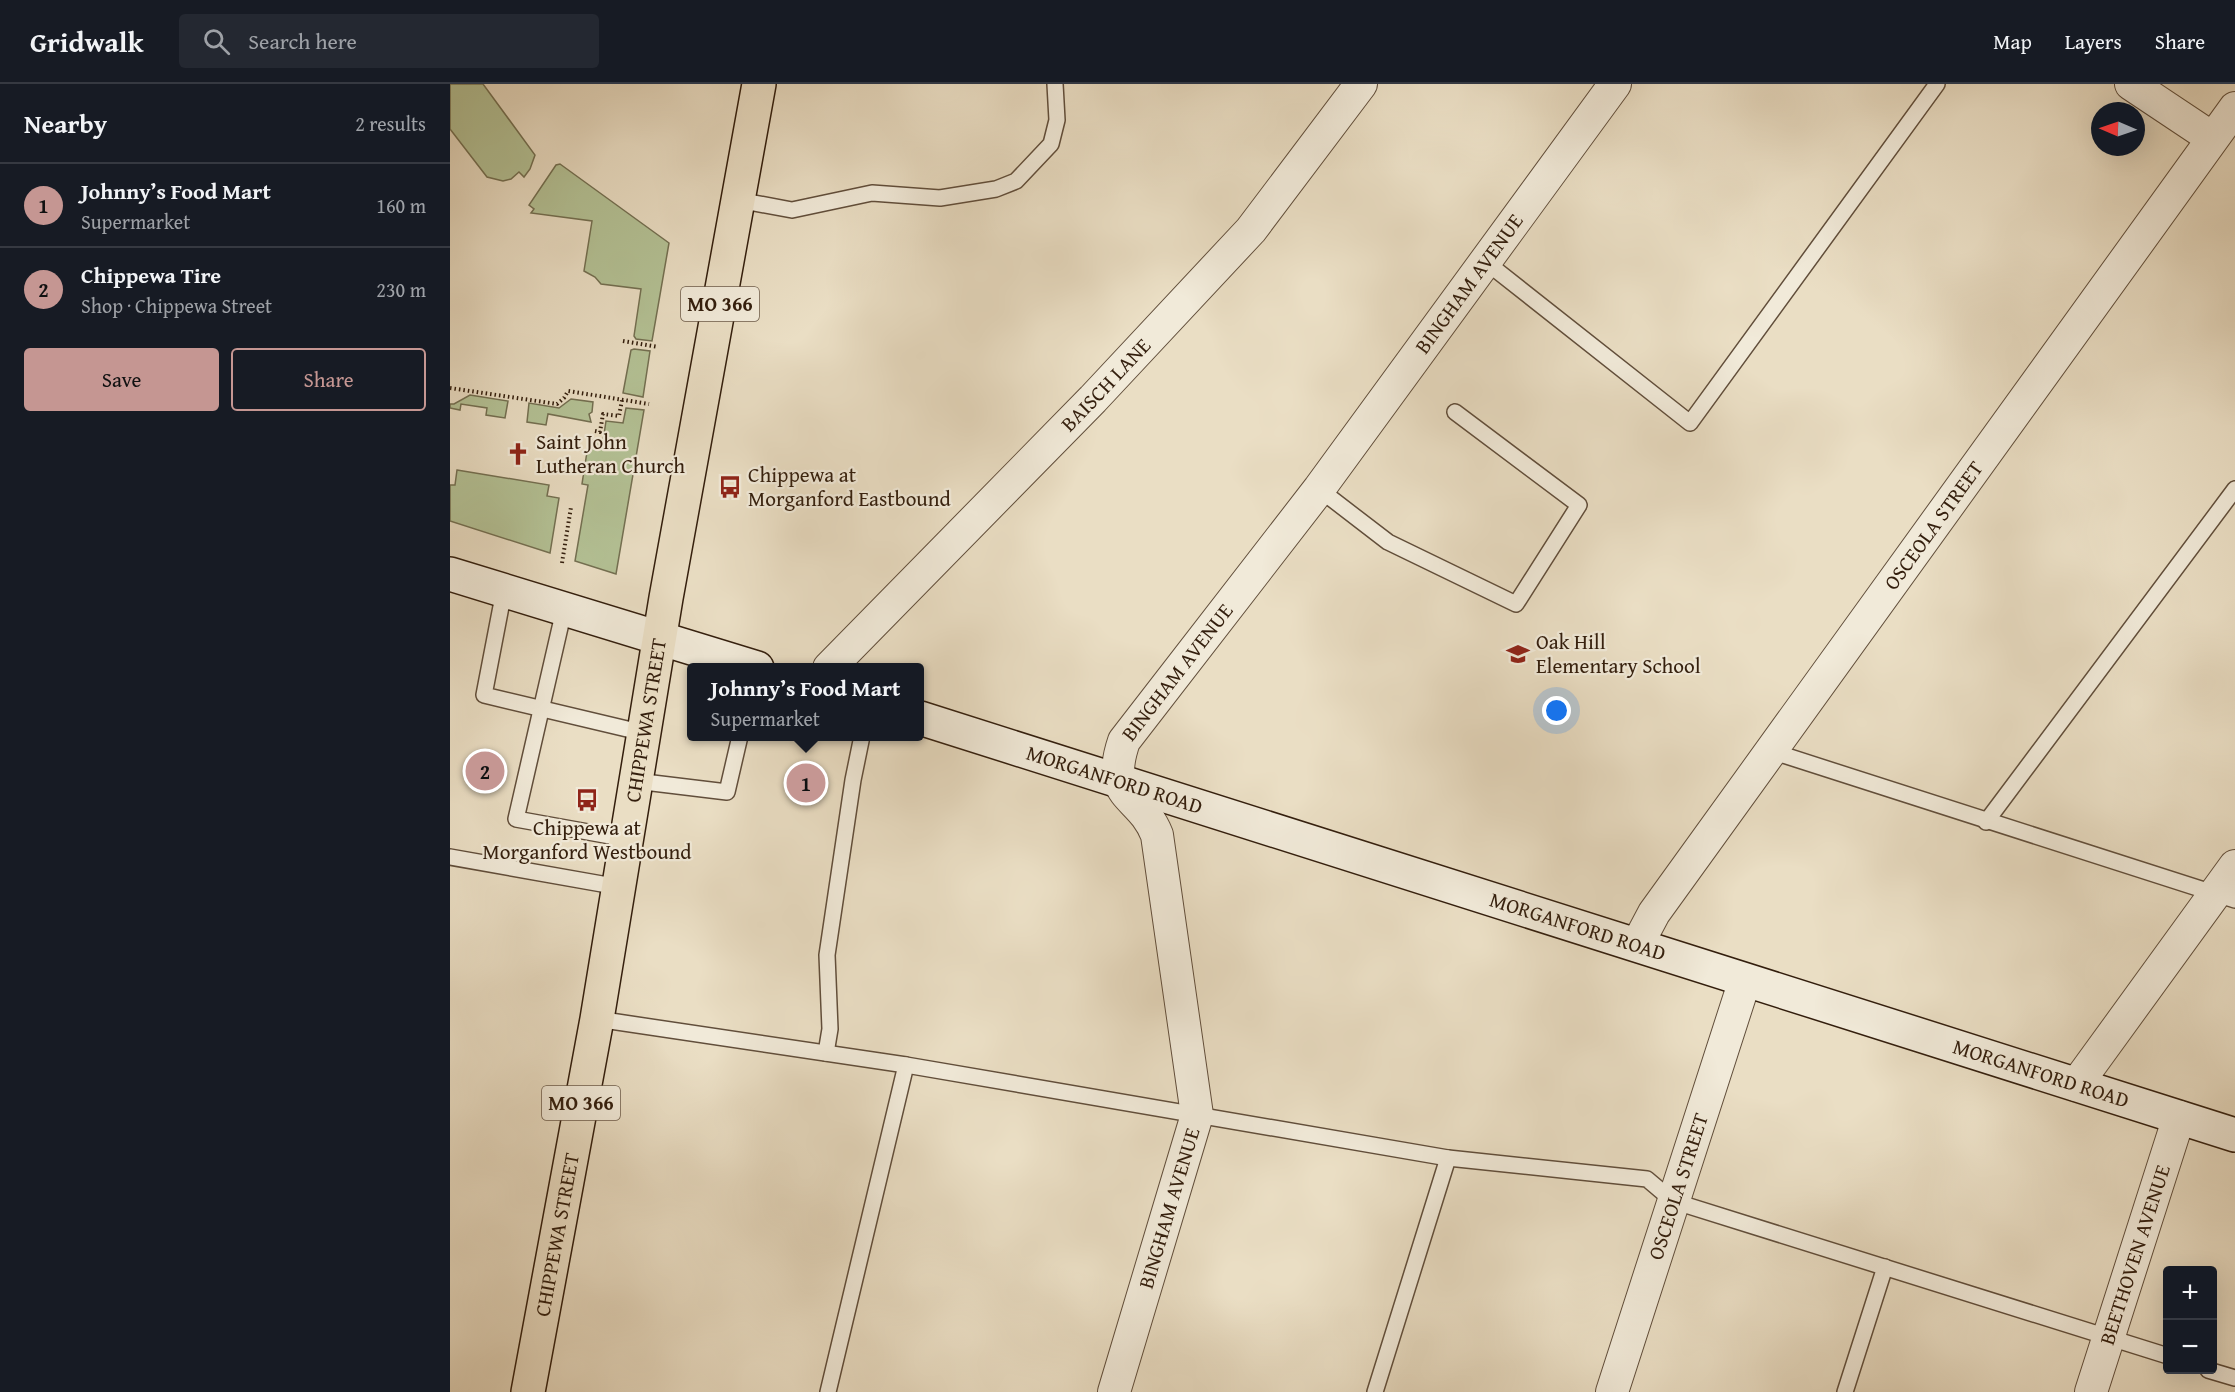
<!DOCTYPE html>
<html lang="en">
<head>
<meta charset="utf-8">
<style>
  body { margin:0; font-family:"Gentium Book Plus",serif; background:#242831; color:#f1f3f6 }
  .controls { position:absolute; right:18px; bottom:18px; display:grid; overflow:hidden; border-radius:6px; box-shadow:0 6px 24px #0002 }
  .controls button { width:54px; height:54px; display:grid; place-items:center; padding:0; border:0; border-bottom:2px solid #363941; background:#171b24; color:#f1f3f6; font:30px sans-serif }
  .compass { position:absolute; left:1641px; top:18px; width:54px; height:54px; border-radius:50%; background:#171b24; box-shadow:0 6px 24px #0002; rotate:272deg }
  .you { position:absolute; left:1107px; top:627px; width:21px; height:21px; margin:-15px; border:4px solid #fff; border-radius:50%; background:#1a73e8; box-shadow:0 0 0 9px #1a73e833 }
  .badge { display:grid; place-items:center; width:39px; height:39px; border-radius:50%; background:#c59692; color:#111; font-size:20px; font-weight:700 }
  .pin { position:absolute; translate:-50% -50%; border:3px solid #fff; box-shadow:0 2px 6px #0006 }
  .popup { position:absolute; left:237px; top:579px; width:237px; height:78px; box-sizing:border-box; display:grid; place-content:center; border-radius:6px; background:#171b24; filter:drop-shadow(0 2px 4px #0005); font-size:20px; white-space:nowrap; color:#9ea1a6 }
  .popup b { font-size:22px; color:#f1f3f6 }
  .popup::after { content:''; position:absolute; left:50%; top:100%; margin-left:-12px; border:12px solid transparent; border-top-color:#171b24 }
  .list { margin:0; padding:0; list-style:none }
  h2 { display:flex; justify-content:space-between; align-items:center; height:78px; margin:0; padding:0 24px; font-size:26px }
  h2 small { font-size:20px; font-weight:400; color:#9ea1a6 }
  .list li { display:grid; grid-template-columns:39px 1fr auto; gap:18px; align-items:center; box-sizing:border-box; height:84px; padding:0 24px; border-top:2px solid #363941 }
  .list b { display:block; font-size:22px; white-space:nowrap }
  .list p { margin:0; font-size:20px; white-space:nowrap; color:#9ea1a6 }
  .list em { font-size:20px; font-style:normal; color:#9ea1a6 }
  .actions { display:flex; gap:12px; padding:18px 24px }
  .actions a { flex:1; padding:14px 0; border:2px solid #c59692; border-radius:6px; text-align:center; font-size:21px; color:#c59692 }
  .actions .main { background:#c59692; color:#111 }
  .icon { flex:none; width:33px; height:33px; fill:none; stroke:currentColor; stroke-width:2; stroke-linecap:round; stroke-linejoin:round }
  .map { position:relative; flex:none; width:1785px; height:1308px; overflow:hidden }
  header { display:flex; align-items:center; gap:36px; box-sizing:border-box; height:84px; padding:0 30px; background:#171b24; border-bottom:2px solid #363941 }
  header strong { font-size:28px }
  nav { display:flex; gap:33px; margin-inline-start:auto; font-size:21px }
  .search { width:420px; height:54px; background:#242831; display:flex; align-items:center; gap:15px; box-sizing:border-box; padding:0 21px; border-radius:6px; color:#9ea1a6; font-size:22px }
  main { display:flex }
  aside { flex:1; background:#171b24 }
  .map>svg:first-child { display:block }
</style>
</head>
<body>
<header>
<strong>Gridwalk</strong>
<div class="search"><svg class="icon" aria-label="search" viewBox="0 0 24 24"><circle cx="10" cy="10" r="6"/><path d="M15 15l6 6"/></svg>Search here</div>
<nav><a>Map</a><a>Layers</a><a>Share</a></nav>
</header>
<main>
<aside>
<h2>Nearby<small>2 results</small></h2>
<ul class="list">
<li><span class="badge">1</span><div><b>Johnny’s Food Mart</b><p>Supermarket</p></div><em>160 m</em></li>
<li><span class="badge">2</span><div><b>Chippewa Tire</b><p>Shop · Chippewa Street</p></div><em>230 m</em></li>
</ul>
<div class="actions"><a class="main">Save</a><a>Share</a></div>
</aside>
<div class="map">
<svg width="1785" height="1308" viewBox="0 0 1785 1308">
  <rect width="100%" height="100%" fill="#eadec4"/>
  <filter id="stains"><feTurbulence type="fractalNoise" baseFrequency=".00333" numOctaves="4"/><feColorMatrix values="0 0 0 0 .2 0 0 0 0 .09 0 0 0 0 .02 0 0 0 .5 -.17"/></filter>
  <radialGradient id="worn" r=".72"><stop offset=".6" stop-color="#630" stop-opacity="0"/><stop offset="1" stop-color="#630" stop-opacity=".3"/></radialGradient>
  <!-- green -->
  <g fill="#b4c296" stroke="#747052" stroke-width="1.5">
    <path d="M0,0h33l52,71 -5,14 -6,8 -5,-5 -8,7 -8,2 -16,-4 -37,-48z"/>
    <path d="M110,80l109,79 -17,98 -16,-2 -2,-3 7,-47 -40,-5 -6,-7 -11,-6 8,-50 -61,-8 3,-4 -5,-4 27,-40z"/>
    <path d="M184,265l16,2 -7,46 -20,-4 8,-43z"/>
    <path d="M20,311l38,6 -3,17 -19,-3 1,-7 -26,-4 -1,6 -10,-2v-4h4z"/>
    <path d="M121,315l22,3 -1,10 -3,2 2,8 -43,-8 -2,11 -19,-3 2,-19 30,5z"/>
    <path d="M176,324l18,2 -28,164 -41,-13 13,-76 -6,-1 7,-45 14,2 3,-20 17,2z"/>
    <path d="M7,386l92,15 -2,11 12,2 -9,55 -100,-32v-36h5z"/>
  </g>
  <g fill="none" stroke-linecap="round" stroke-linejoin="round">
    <!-- lane casing -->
    <g stroke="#614e3b" stroke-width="18">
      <g id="lane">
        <path d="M288,116l54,10 80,-17 68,5 56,-9 20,-8 35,-37 6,-24 -2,-36"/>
        <path d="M1036,178l204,161 247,-339"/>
        <path d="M869,405l69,53 128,62 63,-99 -124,-93"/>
        <path d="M54,507l-20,104 160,38"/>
        <path d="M114,526l-48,209 111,20"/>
        <path d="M1321,667l464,149"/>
        <path d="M186,697l91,11 13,-56"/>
        <path d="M1536,738l249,-333"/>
        <path d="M0,773l169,30"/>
        <path d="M147,935l309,46 542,93 199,21 26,22 495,155"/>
        <path d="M376,969l4,-24 -3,-74 26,-175 9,-44"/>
        <path d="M1758,1286l27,8"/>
        <path d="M378,1308l78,-327"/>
        <path d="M925,1308l73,-234"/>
        <path d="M1395,1308l40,-125"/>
      </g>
    </g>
    <!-- street casing -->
    <g stroke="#614e3b" stroke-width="34">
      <g id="street">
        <path d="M1681,0l81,54"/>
        <path id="s1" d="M379,584l264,-269 158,-169 110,-146"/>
        <path id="s2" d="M1187,861l17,-32 581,-805"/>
        <path d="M1626,1001l159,-219"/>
        <path id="s3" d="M664,1308l83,-277 -40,-280c-17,-43 -53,-35 -33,-94l195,-252 296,-405"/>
        <path id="s4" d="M1162,1308l133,-412"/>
        <path id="s5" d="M1641,1308l88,-275"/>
      </g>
    </g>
    <!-- secondary casing -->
    <g stroke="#331e0d" stroke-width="36">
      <g id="secondary">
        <path d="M0,490l307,94"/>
        <path id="s6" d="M470,634l1315,417"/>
      </g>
    </g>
    <!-- primary casing -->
    <g stroke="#331e0d" stroke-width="36">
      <g id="primary">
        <path id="s7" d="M78,1308l69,-373 69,-421 93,-514"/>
      </g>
    </g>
    <!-- path -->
    <g stroke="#331e0d" stroke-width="4" stroke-dasharray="1.5 3" stroke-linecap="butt">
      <path d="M173,257l35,6"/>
      <path d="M0,304l107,16 7,-6 4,-7 81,13"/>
      <path d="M145,347l5,1 3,-18 16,2 3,-16"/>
      <path d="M112,479l9,-56"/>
    </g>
    <!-- lane -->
    <use href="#lane" stroke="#f1ead9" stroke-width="15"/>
    <!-- street -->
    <use href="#street" stroke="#f1ead9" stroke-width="32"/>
    <!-- secondary -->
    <use href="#secondary" stroke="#f1ead9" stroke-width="33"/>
    <!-- primary -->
    <use href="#primary" stroke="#eadec4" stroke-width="33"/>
  </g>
  <!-- icons -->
  <defs>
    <g id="church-bare" transform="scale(1.8)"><path d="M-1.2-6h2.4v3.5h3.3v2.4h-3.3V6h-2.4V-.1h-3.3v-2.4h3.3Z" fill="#8f2418" stroke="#f1ead9" stroke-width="2.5" paint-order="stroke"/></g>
    <g id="bus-bare" transform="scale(1.8)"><path d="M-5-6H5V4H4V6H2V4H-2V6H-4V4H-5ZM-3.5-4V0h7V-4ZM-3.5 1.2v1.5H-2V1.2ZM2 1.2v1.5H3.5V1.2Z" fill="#8f2418" stroke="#f1ead9" stroke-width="2.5" paint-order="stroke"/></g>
    <g id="school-bare" transform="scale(1.8)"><path d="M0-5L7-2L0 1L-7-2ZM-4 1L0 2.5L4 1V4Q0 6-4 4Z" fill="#8f2418" stroke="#f1ead9" stroke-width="2.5" paint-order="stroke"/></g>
  </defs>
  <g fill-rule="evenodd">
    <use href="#church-bare" x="68" y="370"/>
    <use href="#bus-bare" x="280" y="403"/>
    <use href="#school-bare" x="1068" y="570"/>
    <use href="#bus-bare" x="137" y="716"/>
  </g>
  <g text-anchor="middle" stroke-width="4.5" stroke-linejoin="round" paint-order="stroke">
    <!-- shield labels -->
    <g fill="#f1ead9" stroke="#6c5b4a" stroke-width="1.5">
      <rect x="231" y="203" width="78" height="34" rx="4.5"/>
      <rect x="92" y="1002" width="78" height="34" rx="4.5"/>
    </g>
    <g font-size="20" font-weight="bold" fill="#331e0d">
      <text x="270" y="227">MO 366</text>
      <text x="131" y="1026">MO 366</text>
    </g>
    <!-- street labels -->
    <g font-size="21" fill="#331e0d" stroke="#f1ead9">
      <text dy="7" stroke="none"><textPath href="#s3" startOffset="1252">BINGHAM AVENUE</textPath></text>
      <text dy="7" stroke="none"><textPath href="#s1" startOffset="396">BAISCH LANE</textPath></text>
      <text dy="7" stroke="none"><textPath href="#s2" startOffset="514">OSCEOLA STREET</textPath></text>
      <text dy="7" stroke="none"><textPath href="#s3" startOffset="766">BINGHAM AVENUE</textPath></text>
      <text dy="7" stroke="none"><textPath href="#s7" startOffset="682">CHIPPEWA STREET</textPath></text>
      <text dy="7" stroke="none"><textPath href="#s6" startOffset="204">MORGANFORD ROAD</textPath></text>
      <text dy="7" stroke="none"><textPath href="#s6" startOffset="690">MORGANFORD ROAD</textPath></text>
      <text dy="7" stroke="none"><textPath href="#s6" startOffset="1176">MORGANFORD ROAD</textPath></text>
      <text dy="7" stroke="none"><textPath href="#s4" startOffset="216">OSCEOLA STREET</textPath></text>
      <text dy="7" stroke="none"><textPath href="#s3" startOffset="192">BINGHAM AVENUE</textPath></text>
      <text dy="7" stroke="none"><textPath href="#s7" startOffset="160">CHIPPEWA STREET</textPath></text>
      <text dy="7" stroke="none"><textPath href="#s5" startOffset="144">BEETHOVEN AVENUE</textPath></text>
    </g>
    <!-- poi labels -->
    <g font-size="21" fill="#331e0d" stroke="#f1ead9" text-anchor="start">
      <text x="86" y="365">Saint John<tspan x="86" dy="24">Lutheran Church</tspan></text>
      <text x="298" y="398">Chippewa at<tspan x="298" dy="24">Morganford Eastbound</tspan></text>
      <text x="1086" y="565">Oak Hill<tspan x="1086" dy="24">Elementary School</tspan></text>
      <text x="137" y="751" text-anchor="middle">Chippewa at<tspan x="137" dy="24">Morganford Westbound</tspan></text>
    </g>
  </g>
  <rect width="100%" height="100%" filter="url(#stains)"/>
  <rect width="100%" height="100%" fill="url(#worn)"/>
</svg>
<div class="controls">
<button>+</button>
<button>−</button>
</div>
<svg class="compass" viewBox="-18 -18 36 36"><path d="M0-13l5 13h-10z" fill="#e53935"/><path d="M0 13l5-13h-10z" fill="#9ea1a6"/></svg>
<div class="you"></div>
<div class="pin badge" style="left:356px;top:699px">1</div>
<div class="popup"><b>Johnny’s Food Mart</b>Supermarket</div>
<div class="pin badge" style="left:35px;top:687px">2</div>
</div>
</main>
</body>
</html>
